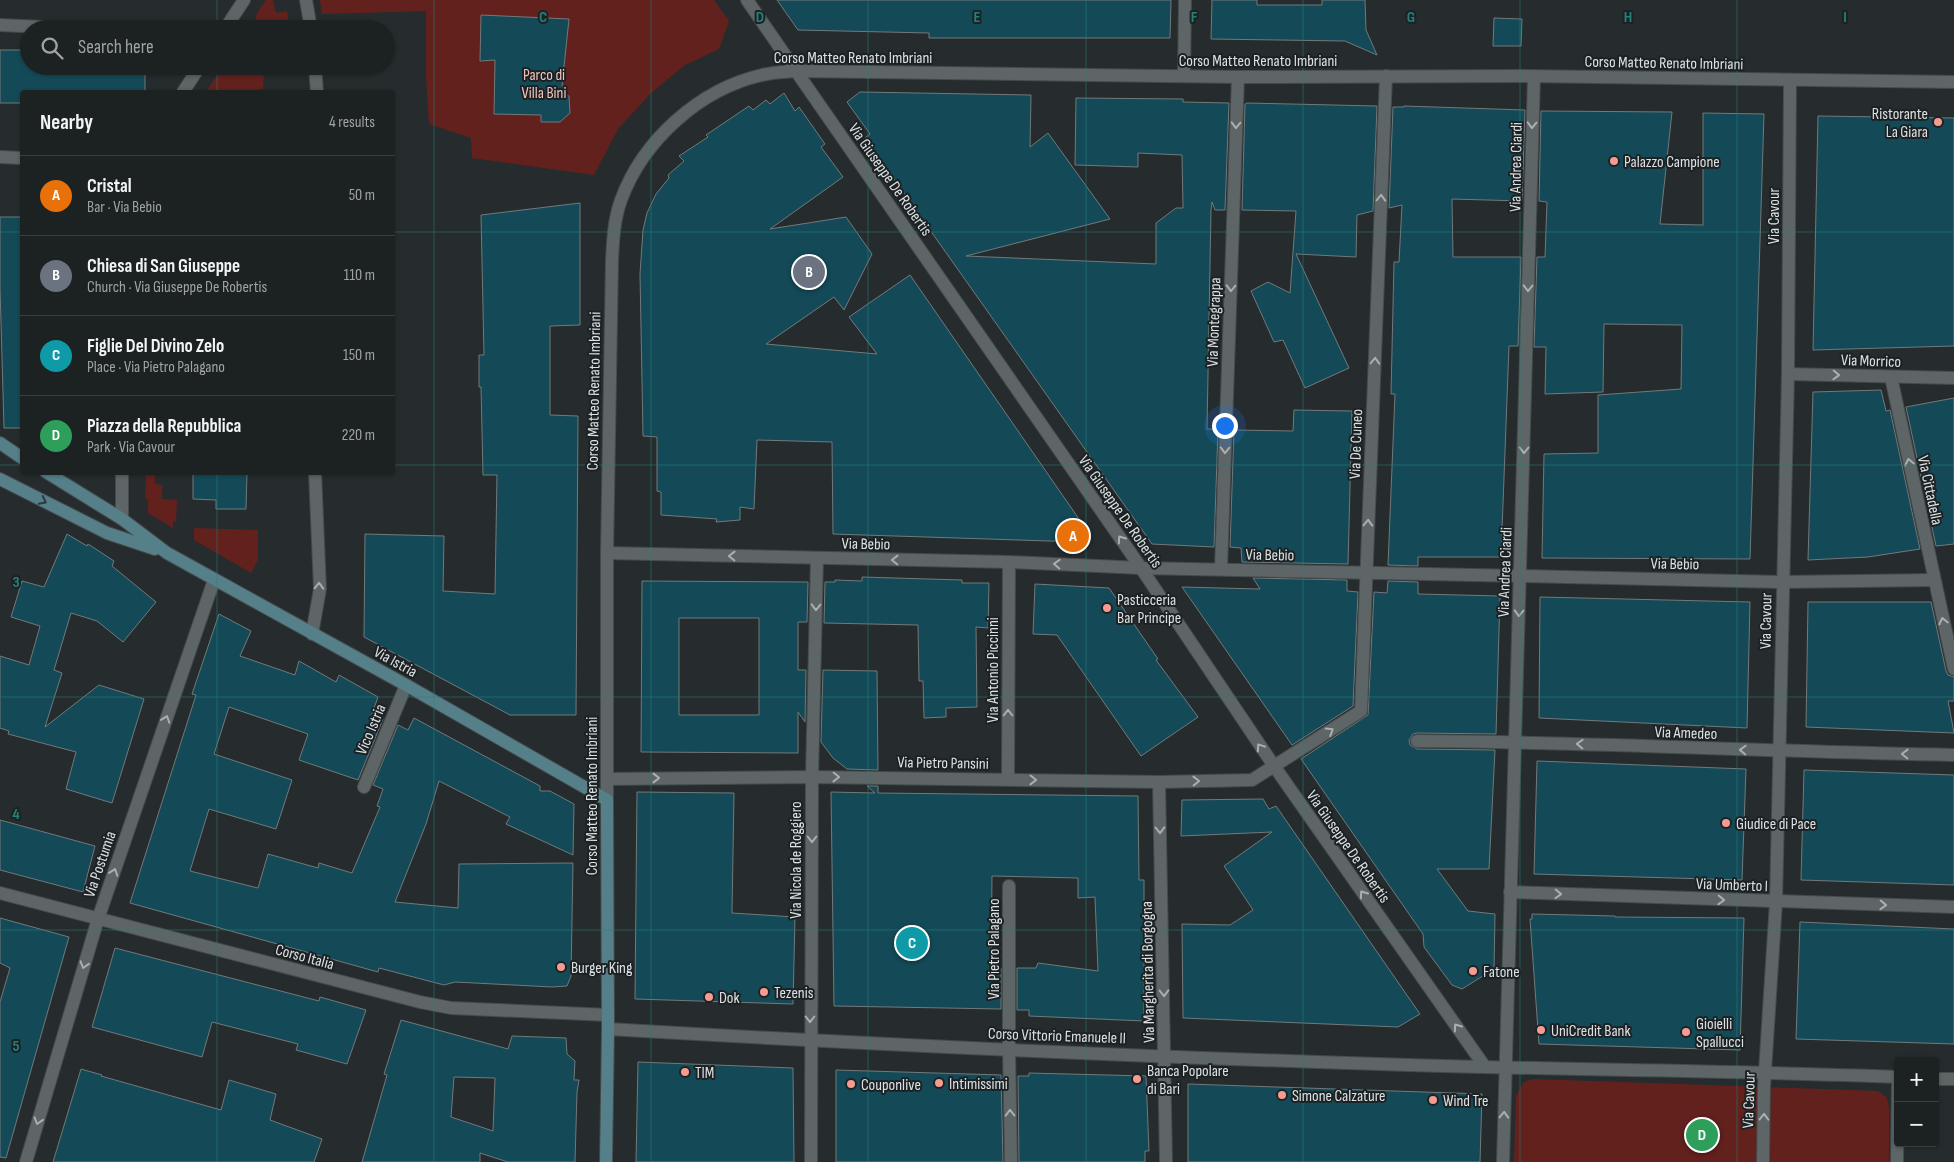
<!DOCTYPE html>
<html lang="en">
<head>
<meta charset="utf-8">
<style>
  body { margin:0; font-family:"Sofia Sans Condensed",sans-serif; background:#292e2f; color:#f1f3f6 }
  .controls { position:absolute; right:15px; bottom:15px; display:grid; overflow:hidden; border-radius:5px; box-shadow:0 1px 4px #0004 }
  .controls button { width:45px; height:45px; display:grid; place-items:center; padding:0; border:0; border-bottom:1px solid #3a3e40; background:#1c2122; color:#f1f3f6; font:25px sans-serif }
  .you { position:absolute; left:1224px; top:425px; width:18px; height:18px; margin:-12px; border:4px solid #fff; border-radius:50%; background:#1a73e8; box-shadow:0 0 0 8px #1a73e833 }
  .badge { display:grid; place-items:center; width:32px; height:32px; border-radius:50%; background:#d93025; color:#fff; font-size:16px; font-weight:700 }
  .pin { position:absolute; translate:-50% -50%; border:2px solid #fff; box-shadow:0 1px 5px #0006 }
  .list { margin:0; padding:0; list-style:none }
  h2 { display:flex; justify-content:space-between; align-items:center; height:65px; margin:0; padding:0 20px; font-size:21px }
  h2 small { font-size:16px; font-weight:400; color:#a0a3a5 }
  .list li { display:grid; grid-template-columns:32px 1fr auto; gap:15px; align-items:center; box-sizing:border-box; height:80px; padding:0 20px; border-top:1px solid #3a3e40 }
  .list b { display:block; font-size:19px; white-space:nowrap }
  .list p { margin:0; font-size:16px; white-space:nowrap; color:#a0a3a5 }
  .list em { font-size:16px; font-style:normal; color:#a0a3a5 }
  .icon { flex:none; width:28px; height:28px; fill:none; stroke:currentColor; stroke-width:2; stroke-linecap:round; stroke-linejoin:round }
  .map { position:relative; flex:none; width:1954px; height:1162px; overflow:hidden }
  .search { position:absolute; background:#1c2122; box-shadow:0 1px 4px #0004; left:20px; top:20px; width:375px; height:55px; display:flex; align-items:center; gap:12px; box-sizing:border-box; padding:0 18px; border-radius:28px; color:#a0a3a5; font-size:19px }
  .panel { position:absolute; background:#1c2122; box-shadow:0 1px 4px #0004; left:20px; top:90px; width:375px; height:385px; border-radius:5px }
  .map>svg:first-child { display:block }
</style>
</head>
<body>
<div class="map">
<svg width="1954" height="1162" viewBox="0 0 1954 1162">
  <rect width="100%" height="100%" fill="#262c2e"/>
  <!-- green -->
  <g fill="#63211e">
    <path d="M266,0h7l3,13 11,-2 3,18h-27c-1,-3 -3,-4 -5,-6 -6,-7 4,-17 8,-23z"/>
    <path d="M320,0h394l15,21 -10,28 -34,16 -34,28 -33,36 -24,46 -122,-17 -1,-20 -42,-14 -3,-47v-66l-104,3z"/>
    <path d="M223,66h39l2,5 -1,18 -17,3h-40z"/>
    <path d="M146,475h9v9l7,1v14l15,1 -1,21h-3v7l-25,-15v-14h-3z"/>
    <path d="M194,528l64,2v30l-7,13 -57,-33z"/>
    <path d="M1533,1079l345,12 9,7 2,10v54h-375l2,-66 7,-13z"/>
  </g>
  <!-- building -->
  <g fill="#144a57" stroke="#71797b" fill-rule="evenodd">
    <path d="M777,0h394l-1,38h-241v-5l-131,-3z"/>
    <path d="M1212,0h45v5h65v-5h43l1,30 11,25 -32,-14 -134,-2z"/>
    <path d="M481,15l88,4 -7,67h1v9l6,1 1,17 -10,9h-19v-7l-47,-1 1,-54 -15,1z"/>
    <path d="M1494,18l28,1 -1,27h-28z"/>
    <path d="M0,50h29v16h116v26h-123v11h-22z"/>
    <path d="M860,92l171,3 -1,52 18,-14 62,86 -144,37 190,8v-41l20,-15h7l-1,-53 -44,-2v14l-63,-2 1,-67 107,1v3l46,1 -4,107h-10l-3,-8 -1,8 -4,219h11l-4,118 -62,-3 -287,-406 5,-4 -23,-32z"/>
    <path d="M784,93l11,18 4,-4 26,37 -4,3 22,30 -73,52 76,-12 26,37 -28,56 -10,-13 -68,47 111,10 -28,-37 61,-42 178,257 -8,10 -247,-8 -1,-92 -75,-2 -3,69 -14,-2v13l-24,2 1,-3 -56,-4v-23l-4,-1v-54l-14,-1 -3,-162 3,-44 4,-17 9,-19 13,-16 -1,-3 16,-14 -5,-5 29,-19 -2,-2 43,-29 4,4 13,-10 4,4z"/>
    <path d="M1247,103l130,3 -4,105 -16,4 -1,42 -60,-3 53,114 -44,20 -22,-48 -9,2 -23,-51 17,-9 22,11 6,-82 -54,-1 3,-106z"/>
    <path d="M1404,106l121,4 -3,91 -70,-2 1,58h68l-3,89h-9l-8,211h-83v9l-30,-1 7,-171h-4l3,-132h5l3,-57 -13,3 4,-101h11z"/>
    <path d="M1541,111l131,1 -12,112 43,1v-112l61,1 -14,445 -208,-1 2,-104 54,-1v-58l83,-6 1,-64 -78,-1 -1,68 -58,2 1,-47h-12l3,-90h8l2,-55 -8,-1z"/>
    <path d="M1818,116l136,2v228l-141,4z"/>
    <path d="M580,203v122l-30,1v89l28,1 -2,299h-66l-146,-78 1,-103 79,2 -1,55 52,3 2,-119h-14l-2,-88h-2v-32h5l-3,-140z"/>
    <path d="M0,217h22v211h-18l-4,-141z"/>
    <path d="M1881,390l5,21 4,-1 30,139 -52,8 -60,3 5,-168z"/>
    <path d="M1954,398v146l-18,2 -30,-139z"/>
    <path d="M1294,410l58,1 -4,153 -106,-2 -1,-14 -11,-1 4,-117 59,1z"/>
    <path d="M193,472h54l-1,37h-30v-9l-23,-1z"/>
    <path d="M67,534l20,12 1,-2 26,17 -2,5 44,36 -33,40 -26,-21 -26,-8 -17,57 8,3 -17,54 54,-42 45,14 -32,104 -46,-14 10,-37 -68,-18 1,-3 -9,-3v-72l29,9 11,-39 -29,-9 11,-36 22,6z"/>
    <path d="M862,577l100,3v3h27l-1,45 -12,-1 1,80 -31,1v9l-22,1 -1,-37h-4l-1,-56 -94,-2 1,-41h10v-2l27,1z"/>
    <path d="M1253,578l94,2v11l11,1 -5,114 -61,39 -110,-158 78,2z"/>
    <path d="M642,581l166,1 -1,40h-9v48h8l-1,52 -7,-10v41l-157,-1zM679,618h80v97h-80z"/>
    <path d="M1388,581l30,1v12l82,2 -4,138 -79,-1 -4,1 -4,6 1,5 7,4 78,1 -6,119h-52l31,42 27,3 -1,55 -32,20 -10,-4 -28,-38 -1,-13 -122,-175 67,-44 6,-123 13,1z"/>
    <path d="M1035,584l74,4 49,71 -2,1 42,57 -57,39 -84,-121 -24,-1z"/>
    <path d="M1540,597l210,5 -3,126 -208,-10z"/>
    <path d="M1808,602h123l15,69 2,4 6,2v24h-6l6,32 -148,-6z"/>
    <path d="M219,614l32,17 -11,25 55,19 4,-14 37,21 3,-7 39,22 -6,17 11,5 -25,61 -59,-20 9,-26 -79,-27 -15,47 78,26 -16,49 -67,-20 -19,62 68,17 10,-34 50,14 1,-5 33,10 28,-66 -3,-1 6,-17 -10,-4 25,-60 10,5 6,-12 126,68v5h10l24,13 -1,51 -67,-31 4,-7 -71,-36 -13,43 -31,78 63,6 1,-44 114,-1 -2,113 -4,10 -15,1 -97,-5 -11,3 -65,-17 -1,4 -248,-69 66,-208 -4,-1z"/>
    <path d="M823,670l54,1 1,99 -31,-1 -14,-11 -12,-16z"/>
    <path d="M1537,761l209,8 -4,111 -208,-6z"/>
    <path d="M1804,770l150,5v110l-153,-5z"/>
    <path d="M867,786h11v7l260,3 1,84h5v141l-115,-5v-6h-12v-42h19l2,-5 60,8 -3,-74 -17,1v-20l-86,-2 -1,92h10v41l-167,-3 -3,-214 44,1z"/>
    <path d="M637,792l97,1 -2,120 63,4 -2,87 -158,-5z"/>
    <path d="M1263,799l6,10 7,-3 144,208 -22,13 -215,-9 -1,-94 48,1 23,-15 -29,-44 48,-34 -91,4 1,-36z"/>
    <path d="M0,820l95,26 -12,46 -83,-22z"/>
    <path d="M1532,914l83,2v1l129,1 -4,132 -201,-6 -9,-125h2z"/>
    <path d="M0,918l69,19 -63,221 -6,-1v-155l10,-34 -10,-5z"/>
    <path d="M1800,922l154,7v115l-158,-5z"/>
    <path d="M115,948l204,53 1,-4 46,13 -19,54 -51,-14 2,-6 -86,-22 -10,35 -110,-30z"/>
    <path d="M401,1020l107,29 4,-13 54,2 1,16 8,7 -1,19h5l-2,12 -2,70h-67l-28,-9v9h-118l25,-87 -3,-1zM454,1077l41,1 -2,53 -42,-14z"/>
    <path d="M638,1062l155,6 1,94h-158z"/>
    <path d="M81,1069l21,6 -1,1 120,34 8,-30 47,14 -6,26 52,19 -8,23h-261z"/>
    <path d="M836,1070l165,5 2,87h-167z"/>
    <path d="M1029,1073l117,3 3,75h-4v11h-126l-1,-86h11z"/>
    <path d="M1188,1084l294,10 -2,68h-292z"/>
  </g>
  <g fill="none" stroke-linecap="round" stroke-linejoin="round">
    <!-- minor casing -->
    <g stroke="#454a4b" stroke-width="14">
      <g id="minor">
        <path d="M306,0l5,29"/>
        <path d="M0,25l87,4"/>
        <path d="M225,29l19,-29"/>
        <path d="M315,66l2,26"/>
        <path d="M796,71l345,497 133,198 211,301"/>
        <path d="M1184,76l1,-76"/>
        <path d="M183,92l17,-26"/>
        <path d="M0,157l22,1"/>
        <path d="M1788,374l166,4"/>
        <path d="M1891,377l63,292"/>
        <path d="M122,519v-47"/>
        <path d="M607,553l402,9 132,6 380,8 261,6 152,-2"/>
        <path d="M1221,569l17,-492"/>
        <path d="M312,634l8,-45 -5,-117"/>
        <path d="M1417,741c179,1 358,11 537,14"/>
        <path d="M607,779l205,-2 347,5 93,-2 109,-69 25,-635"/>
        <path d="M1008,779l1,-217"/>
        <path d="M1159,782l7,380"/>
        <path d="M364,787l42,-102"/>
        <path d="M1009,886v163l2,113"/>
        <path d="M1510,892l444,15"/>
        <path d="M26,1162l72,-243 116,-339"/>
        <path d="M811,1162l1,-385 5,-219"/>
        <path d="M1503,1162l31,-1085"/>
        <path d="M1763,1162l1,-75 12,-185 12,-528 2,-294"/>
        <path d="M1897,1162l1,-85"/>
      </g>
    </g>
    <!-- tertiary casing -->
    <g stroke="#454a4b" stroke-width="14">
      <g id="tertiary">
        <path d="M747,0l49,71"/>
        <path d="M607,800v-247l5,-293c1,-20 2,-41 9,-60 22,-60 79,-111 141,-125 11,-3 23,-3 34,-4l442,6 282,-1 434,6"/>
        <path d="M0,893l420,109 31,6 157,7"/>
        <path d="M608,1029c257,15 514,27 771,35 173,6 346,6 519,13"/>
        <path d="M1935,1079h19"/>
      </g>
    </g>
    <!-- secondary casing -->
    <g stroke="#454a4b" stroke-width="14">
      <g id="secondary">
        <path d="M0,443l22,15"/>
        <path d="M46,472l76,47 45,34 239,132 201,115 1,229 -2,133"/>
        <path d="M0,479l107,54 48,16"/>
      </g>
    </g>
    <!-- minor -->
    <use href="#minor" stroke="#5e6567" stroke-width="12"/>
    <!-- tertiary -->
    <use href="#tertiary" stroke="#5e6567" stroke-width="12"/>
    <!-- secondary -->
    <use href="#secondary" stroke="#55808a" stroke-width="12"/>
  </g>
  <!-- one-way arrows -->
  <defs><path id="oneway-chevron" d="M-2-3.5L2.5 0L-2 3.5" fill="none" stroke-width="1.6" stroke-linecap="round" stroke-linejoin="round" transform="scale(1.25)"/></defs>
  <g stroke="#aaafb1">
    <use href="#oneway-chevron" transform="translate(1236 125) rotate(92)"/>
    <use href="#oneway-chevron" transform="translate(1532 125) rotate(91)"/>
    <use href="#oneway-chevron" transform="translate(1381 198) rotate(-88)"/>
    <use href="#oneway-chevron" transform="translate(1231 288) rotate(92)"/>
    <use href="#oneway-chevron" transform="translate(1528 288) rotate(91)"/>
    <use href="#oneway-chevron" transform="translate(1375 361) rotate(-88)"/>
    <use href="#oneway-chevron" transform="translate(1836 375) rotate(2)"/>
    <use href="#oneway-chevron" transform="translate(1225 450) rotate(92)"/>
    <use href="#oneway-chevron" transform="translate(1524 450) rotate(91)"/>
    <use href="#oneway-chevron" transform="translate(1909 462) rotate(-102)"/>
    <use href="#oneway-chevron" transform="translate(1368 523) rotate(-88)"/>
    <use href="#oneway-chevron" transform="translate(1121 539) rotate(-125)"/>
    <use href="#oneway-chevron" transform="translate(732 556) rotate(-179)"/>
    <use href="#oneway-chevron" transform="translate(895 560) rotate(-179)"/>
    <use href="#oneway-chevron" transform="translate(1057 564) rotate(-177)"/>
    <use href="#oneway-chevron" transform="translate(319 586) rotate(-88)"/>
    <use href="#oneway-chevron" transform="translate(816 607) rotate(91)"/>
    <use href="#oneway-chevron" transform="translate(1519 613) rotate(92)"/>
    <use href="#oneway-chevron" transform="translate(1943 621) rotate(-103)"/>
    <use href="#oneway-chevron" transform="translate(1008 713) rotate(-90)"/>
    <use href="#oneway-chevron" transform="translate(166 719) rotate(-71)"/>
    <use href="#oneway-chevron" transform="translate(1330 731) rotate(-32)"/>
    <use href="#oneway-chevron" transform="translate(1580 744) rotate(-178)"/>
    <use href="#oneway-chevron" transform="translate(1260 747) rotate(-124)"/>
    <use href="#oneway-chevron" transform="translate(1743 750) rotate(-178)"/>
    <use href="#oneway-chevron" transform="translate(1905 754) rotate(-179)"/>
    <use href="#oneway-chevron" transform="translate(836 777) rotate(1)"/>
    <use href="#oneway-chevron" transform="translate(656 778)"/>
    <use href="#oneway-chevron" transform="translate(1033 780) rotate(1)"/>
    <use href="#oneway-chevron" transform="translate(1196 781) rotate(-1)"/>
    <use href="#oneway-chevron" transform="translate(1160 830) rotate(89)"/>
    <use href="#oneway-chevron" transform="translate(812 839) rotate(90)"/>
    <use href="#oneway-chevron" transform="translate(114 872) rotate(-71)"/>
    <use href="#oneway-chevron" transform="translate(1363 894) rotate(-125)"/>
    <use href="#oneway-chevron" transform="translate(1558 894) rotate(2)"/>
    <use href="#oneway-chevron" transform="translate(1721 900) rotate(2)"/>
    <use href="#oneway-chevron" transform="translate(1883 905) rotate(2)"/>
    <use href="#oneway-chevron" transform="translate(84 965) rotate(107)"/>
    <use href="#oneway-chevron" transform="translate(1164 993) rotate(89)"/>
    <use href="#oneway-chevron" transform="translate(810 1019) rotate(90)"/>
    <use href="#oneway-chevron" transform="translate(1457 1027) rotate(-125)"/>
    <use href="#oneway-chevron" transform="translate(1010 1113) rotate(-91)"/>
    <use href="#oneway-chevron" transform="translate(1504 1115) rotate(-88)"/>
    <use href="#oneway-chevron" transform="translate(1764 1117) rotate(-89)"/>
    <use href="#oneway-chevron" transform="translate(38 1121) rotate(107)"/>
  </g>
  <use stroke="#2a3a3e" href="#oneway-chevron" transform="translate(43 501) rotate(27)"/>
  <!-- grid -->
  <path fill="none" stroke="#24817a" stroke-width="1" stroke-opacity="0.55" d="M217,0v29M434,0v1162M651,0v1162M868,0v1162M1086,0v1162M1303,0v1162M1520,0v1162M1737,0v1162M217,66v26M0,232h22M392,232h1562M0,465h22M392,465h1562M217,472v690M0,697h1954M0,930h1954"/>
  <!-- markers -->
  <g fill="#f59c92" stroke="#1c2224" stroke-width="2">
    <circle cx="1938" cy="122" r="5"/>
    <circle cx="1614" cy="161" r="5"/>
    <circle cx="1107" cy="608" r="5"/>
    <circle cx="1726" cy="823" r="5"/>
    <circle cx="561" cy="967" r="5"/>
    <circle cx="1473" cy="971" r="5"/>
    <circle cx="764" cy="992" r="5"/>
    <circle cx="709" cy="997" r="5"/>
    <circle cx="1541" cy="1030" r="5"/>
    <circle cx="1686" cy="1032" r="5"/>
    <circle cx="685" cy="1072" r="5"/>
    <circle cx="1137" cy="1079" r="5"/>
    <circle cx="939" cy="1083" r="5"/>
    <circle cx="851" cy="1084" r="5"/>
    <circle cx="1282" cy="1095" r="5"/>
    <circle cx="1433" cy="1100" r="5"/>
  </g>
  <g text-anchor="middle" stroke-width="4" stroke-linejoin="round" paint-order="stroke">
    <!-- street labels -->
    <g font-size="16" fill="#dde1e3" stroke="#1c2224">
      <text x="853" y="63">Corso Matteo Renato Imbriani</text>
      <text x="1258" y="66">Corso Matteo Renato Imbriani</text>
      <text transform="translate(1664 62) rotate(1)" y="6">Corso Matteo Renato Imbriani</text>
      <text transform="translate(1515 167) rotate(-89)" y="6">Via Andrea Ciardi</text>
      <text transform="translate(891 179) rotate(55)" y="6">Via Giuseppe De Robertis</text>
      <text transform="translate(1773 216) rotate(-90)" y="6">Via Cavour</text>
      <text transform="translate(1213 322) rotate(-88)" y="6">Via Montegrappa</text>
      <text transform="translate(1871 360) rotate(2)" y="6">Via Morrico</text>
      <text transform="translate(593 391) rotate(-89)" y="6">Corso Matteo Renato Imbriani</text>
      <text transform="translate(1355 444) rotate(-88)" y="6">Via De Cuneo</text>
      <text transform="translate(1931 490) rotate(78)" y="6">Via Cittadella</text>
      <text transform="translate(1121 511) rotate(55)" y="6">Via Giuseppe De Robertis</text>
      <text transform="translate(866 543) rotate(1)" y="6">Via Bebio</text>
      <text transform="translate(1270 554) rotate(1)" y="6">Via Bebio</text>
      <text transform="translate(1675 563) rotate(1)" y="6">Via Bebio</text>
      <text transform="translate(1504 572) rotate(-88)" y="6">Via Andrea Ciardi</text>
      <text transform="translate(1765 621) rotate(-89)" y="6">Via Cavour</text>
      <text transform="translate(396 661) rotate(29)" y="6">Via Istria</text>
      <text transform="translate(992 670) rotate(-90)" y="6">Via Antonio Piccinni</text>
      <text transform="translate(370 729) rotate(-67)" y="6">Vico Istria</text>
      <text transform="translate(1686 732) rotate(2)" y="6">Via Amedeo</text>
      <text transform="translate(943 762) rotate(1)" y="6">Via Pietro Pansini</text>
      <text transform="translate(591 796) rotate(-90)" y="6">Corso Matteo Renato Imbriani</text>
      <text transform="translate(1349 846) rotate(55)" y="6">Via Giuseppe De Robertis</text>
      <text transform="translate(795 860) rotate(-90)" y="6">Via Nicola de Roggiero</text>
      <text transform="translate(99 864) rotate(-71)" y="6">Via Postumia</text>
      <text transform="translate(1732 884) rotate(2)" y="6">Via Umberto I</text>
      <text transform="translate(993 949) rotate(-90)" y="6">Via Pietro Palagano</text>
      <text transform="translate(305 956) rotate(15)" y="6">Corso Italia</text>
      <text transform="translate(1147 972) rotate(-91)" y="6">Via Margherita di Borgogna</text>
      <text transform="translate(1057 1035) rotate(2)" y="6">Corso Vittorio Emanuele II</text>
      <text transform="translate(1748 1100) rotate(-88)" y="6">Via Cavour</text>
    </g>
    <!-- park labels -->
    <g font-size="16" fill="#f1c5bf" stroke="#1c2224">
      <text x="544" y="80">Parco di<tspan x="544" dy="18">Villa Bini</tspan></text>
    </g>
    <!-- poi labels -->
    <g font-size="16" fill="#dde1e3" stroke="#1c2224" text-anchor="start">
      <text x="1928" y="119" text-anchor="end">Ristorante<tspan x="1928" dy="18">La Giara</tspan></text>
      <text x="1624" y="167">Palazzo Campione</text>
      <text x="1117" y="605">Pasticceria<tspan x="1117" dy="18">Bar Principe</tspan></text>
      <text x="1736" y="829">Giudice di Pace</text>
      <text x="571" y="973">Burger King</text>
      <text x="1483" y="977">Fatone</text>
      <text x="774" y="998">Tezenis</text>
      <text x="719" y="1003">Dok</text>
      <text x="1696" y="1029">Gioielli<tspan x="1696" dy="18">Spallucci</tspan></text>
      <text x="1551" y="1036">UniCredit Bank</text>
      <text x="1147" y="1076">Banca Popolare<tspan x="1147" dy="18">di Bari</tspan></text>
      <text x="695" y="1078">TIM</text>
      <text x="949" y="1089">Intimissimi</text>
      <text x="861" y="1090">Couponlive</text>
      <text x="1292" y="1101">Simone Calzature</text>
      <text x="1443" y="1106">Wind Tre</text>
    </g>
  </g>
  <g font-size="16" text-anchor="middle" font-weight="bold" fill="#24817a" stroke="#1c2224" stroke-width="4" stroke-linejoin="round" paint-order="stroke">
    <text x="543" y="22">C</text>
    <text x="760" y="22">D</text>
    <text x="977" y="22">E</text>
    <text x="1194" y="22">F</text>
    <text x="1411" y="22">G</text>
    <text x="1628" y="22">H</text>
    <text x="1845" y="22">I</text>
    <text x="16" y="587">3</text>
    <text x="16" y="819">4</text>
    <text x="16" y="1051">5</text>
  </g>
</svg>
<div class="controls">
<button>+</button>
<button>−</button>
</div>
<div class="you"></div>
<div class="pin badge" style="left:1073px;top:536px;background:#e8710a">A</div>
<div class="pin badge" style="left:809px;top:272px;background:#6b7280">B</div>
<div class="pin badge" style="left:912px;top:943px;background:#0f9aa8">C</div>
<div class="pin badge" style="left:1702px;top:1135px;background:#2e9e5b">D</div>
<div class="search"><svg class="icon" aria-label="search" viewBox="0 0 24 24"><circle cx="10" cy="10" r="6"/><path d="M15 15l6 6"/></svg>Search here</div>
<section class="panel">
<h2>Nearby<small>4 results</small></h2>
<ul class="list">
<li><span class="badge" style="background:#e8710a">A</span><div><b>Cristal</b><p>Bar · Via Bebio</p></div><em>50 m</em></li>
<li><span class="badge" style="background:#6b7280">B</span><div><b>Chiesa di San Giuseppe</b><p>Church · Via Giuseppe De Robertis</p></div><em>110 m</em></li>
<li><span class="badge" style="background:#0f9aa8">C</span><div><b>Figlie Del Divino Zelo</b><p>Place · Via Pietro Palagano</p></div><em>150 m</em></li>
<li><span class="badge" style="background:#2e9e5b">D</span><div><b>Piazza della Repubblica</b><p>Park · Via Cavour</p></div><em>220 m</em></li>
</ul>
</section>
</div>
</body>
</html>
